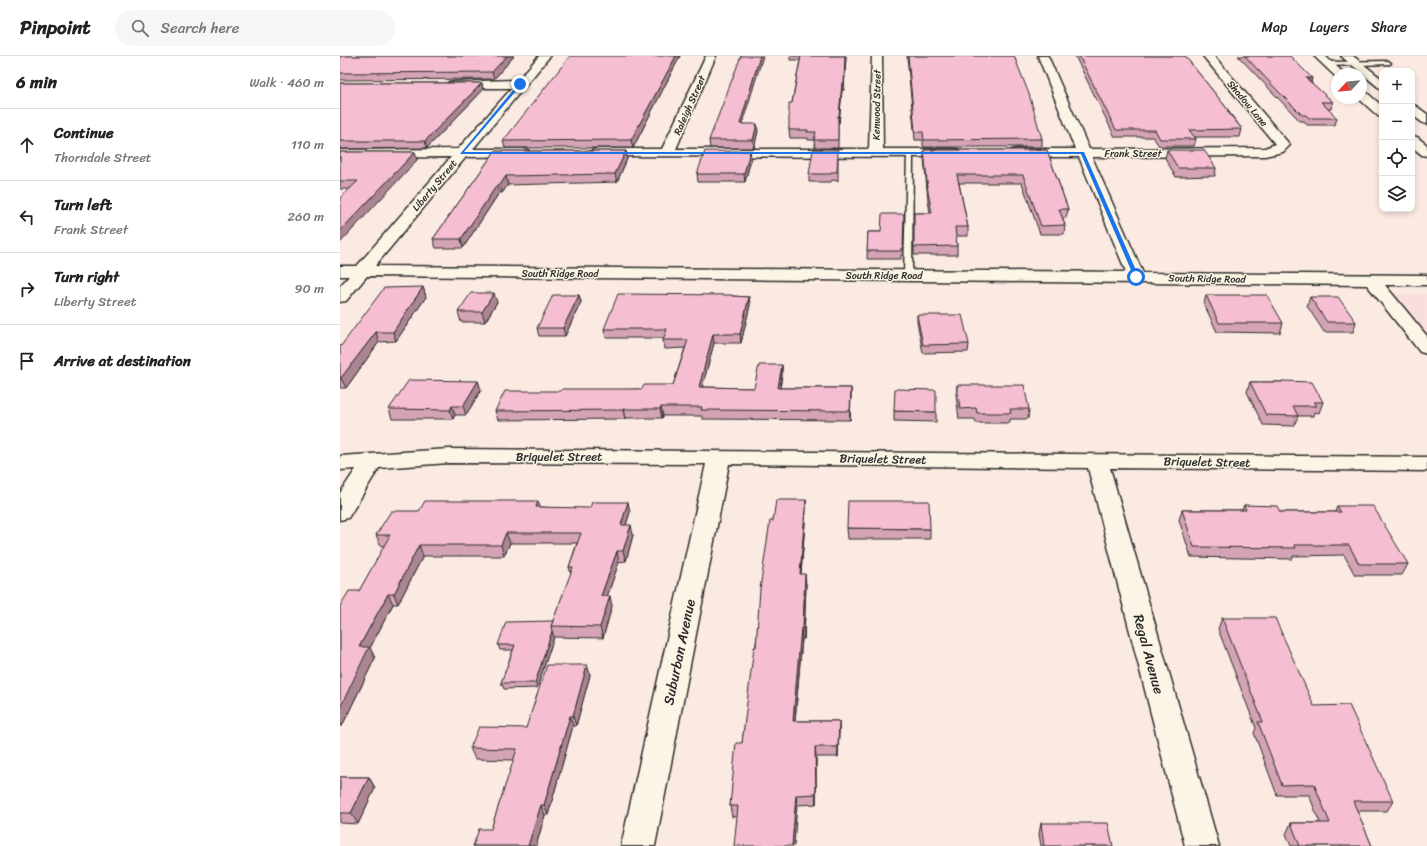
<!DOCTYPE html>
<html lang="en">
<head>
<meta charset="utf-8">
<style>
  body { margin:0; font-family:Sriracha,sans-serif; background:#f6f6f6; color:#222 }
  .controls { position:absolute; right:12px; top:12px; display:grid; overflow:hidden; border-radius:8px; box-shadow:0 2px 6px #0003 }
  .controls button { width:36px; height:36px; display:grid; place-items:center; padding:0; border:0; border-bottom:1px solid #e0e0e0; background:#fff; color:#222; font:20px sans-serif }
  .compass { position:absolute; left:991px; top:12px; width:36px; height:36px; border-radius:50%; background:#fff; box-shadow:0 2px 6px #0003; rotate:244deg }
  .stop { position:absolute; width:12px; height:12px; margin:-9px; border:3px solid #1a73e8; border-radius:50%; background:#fff }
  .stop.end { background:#1a73e8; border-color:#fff; box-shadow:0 1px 4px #0008 }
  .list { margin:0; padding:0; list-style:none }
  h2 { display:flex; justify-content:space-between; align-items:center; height:52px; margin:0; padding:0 16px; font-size:17px }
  h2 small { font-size:13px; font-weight:400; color:#767676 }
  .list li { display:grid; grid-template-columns:26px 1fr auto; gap:12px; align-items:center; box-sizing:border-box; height:72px; padding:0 16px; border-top:1px solid #e0e0e0 }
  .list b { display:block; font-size:15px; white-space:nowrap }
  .list p { margin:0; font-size:13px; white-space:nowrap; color:#767676 }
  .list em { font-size:13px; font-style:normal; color:#767676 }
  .icon { flex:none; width:22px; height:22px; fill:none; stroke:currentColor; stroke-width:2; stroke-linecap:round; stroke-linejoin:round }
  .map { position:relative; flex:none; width:1087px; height:790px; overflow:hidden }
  header { display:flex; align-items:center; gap:24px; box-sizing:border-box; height:56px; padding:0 20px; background:#fff; border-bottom:1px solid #e0e0e0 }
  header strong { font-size:19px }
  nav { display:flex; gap:22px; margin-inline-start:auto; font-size:14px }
  .search { width:280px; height:36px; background:#f6f6f6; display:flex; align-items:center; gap:10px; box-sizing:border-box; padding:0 14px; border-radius:22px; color:#767676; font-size:15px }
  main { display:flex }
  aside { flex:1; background:#fff }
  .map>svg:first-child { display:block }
</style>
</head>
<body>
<header>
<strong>Pinpoint</strong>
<div class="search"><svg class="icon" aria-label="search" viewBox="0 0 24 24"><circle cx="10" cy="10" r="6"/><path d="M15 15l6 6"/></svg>Search here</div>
<nav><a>Map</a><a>Layers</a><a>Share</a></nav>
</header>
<main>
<aside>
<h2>6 min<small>Walk · 460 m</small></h2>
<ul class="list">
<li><svg class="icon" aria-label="ahead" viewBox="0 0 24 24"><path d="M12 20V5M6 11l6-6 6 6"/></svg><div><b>Continue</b><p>Thorndale Street</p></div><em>110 m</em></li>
<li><svg class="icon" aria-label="left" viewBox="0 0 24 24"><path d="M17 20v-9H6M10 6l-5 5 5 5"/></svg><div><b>Turn left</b><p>Frank Street</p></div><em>260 m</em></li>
<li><svg class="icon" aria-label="right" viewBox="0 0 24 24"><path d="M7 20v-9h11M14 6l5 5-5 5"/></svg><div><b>Turn right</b><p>Liberty Street</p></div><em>90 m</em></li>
<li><svg class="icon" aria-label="arrive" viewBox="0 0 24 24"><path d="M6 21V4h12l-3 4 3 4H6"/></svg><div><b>Arrive at destination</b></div></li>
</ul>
</aside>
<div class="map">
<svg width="1087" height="790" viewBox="0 0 1087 790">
  <rect width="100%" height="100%" fill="#fbeae1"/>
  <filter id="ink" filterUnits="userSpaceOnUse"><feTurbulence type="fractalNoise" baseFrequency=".025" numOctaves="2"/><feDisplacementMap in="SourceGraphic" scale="8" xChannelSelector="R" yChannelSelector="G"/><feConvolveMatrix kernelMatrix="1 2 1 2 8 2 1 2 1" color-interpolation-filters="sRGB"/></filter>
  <g filter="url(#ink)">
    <!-- built -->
    <path fill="#fadddd" d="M1043,238l44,1v53z"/>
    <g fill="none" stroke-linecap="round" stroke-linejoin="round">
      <!-- service casing -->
      <g stroke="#2b2b2b" stroke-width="3">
        <g id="service">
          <path d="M1048,5l3,2 -1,1 -62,2 -3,-2 3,-2z"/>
          <path d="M570,95l3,2 -1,122 -4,3 -4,-3 3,-122z"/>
        </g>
      </g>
      <!-- minor casing -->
      <g stroke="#2b2b2b" stroke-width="3">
        <g id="minor">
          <path d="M199,0h11l-77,93h50l5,1 2,3 -2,3 -62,1 -91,109 751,6 -47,-115h-62l-5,-1 -2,-3 2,-3 5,-1h58l-37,-93h10l41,93 176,-1 10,-4 -72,-88h11l76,89 -7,7 -18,4 -173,1 51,116 284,2v10h-42l42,51v18l-7,-2 -53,-67 -1000,-9 -21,25 -6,1v-16l9,-10h-9v-10h17l94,-109 -111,1v-8l118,-1 54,-61h-59l-4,-2 -2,-2 2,-2 69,-2z"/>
          <path d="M366,0h10l-40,93h193l3,-93h10l1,93h72l5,1 2,3 -2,3 -5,1 -363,-1 -2,-3 2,-3 5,-1h65z"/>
          <path d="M109,393l978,8v14l-317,-3 109,378h-34l-97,-378 -359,-4 -74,382h-34l85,-382 -257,-1 -70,5 -31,50 -8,2v-27l16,-24 -16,1v-14z"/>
        </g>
      </g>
      <!-- secondary casing -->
      <g stroke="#2b2b2b" stroke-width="3">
        <g id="secondary">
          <path d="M974,0h11l20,18h-8v3l-2,-1z"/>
          <path d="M1001,0h12l29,23v10l-4,-2z"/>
          <path d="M1021,34l4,1 17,15v11l-4,-1 -20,-18h3z"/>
          <path d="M1072,49l4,1 11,8v10l-4,-1 -11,-8z"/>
          <path d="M1072,80l5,1 10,8v11l-5,-1 -10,-8z"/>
        </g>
      </g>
      <!-- service -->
      <use href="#service" fill="#fcf5e5" fill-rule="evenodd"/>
      <!-- minor -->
      <use href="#minor" fill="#fcf5e5" fill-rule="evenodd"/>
      <!-- secondary -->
      <use href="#secondary" fill="#fcf5e5" fill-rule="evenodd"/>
    </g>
    <!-- wall -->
    <g fill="#d4a3b5" stroke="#2b2b2b">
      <path d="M0,0h174l-20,23 -154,1z"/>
      <path d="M340,0l-47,92h-128l-2,-7z"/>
      <path d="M450,0h56l-2,34h-2l-3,33h-1v25h-23l-1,-8h-6v-2h-18l-1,-8 3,-27 8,-43h-10z"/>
      <path d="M567,0h107l28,83v8h-119v-7h-8z"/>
      <path d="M735,0h110l44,55v1l13,17 -2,8h-45l1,2 -2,7h-35l-6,-9h-38z"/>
      <path d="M898,0h52l21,27 22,19 -2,7h-3l9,9 -2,7h-28l-3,-4h-4l-23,-24z"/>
      <path d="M0,27h142l1,7 -56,58 -87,1z"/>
      <path d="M403,68l15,7 -4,17h-44l-1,-8z"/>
      <path d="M584,94h123l21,59 -2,9h-4l3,7 -1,9h-24l-18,-51h-63l9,44v9h-12l1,10v9h-43v-42h16l-2,-13 -4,-42z"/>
      <path d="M827,94l49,18 -1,8 -39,1 -11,-19z"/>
      <path d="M155,95h131l1,8 -10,23 -109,3 -6,8h-3l-36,55h-27l-3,-9z"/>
      <path d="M410,95l1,8 -6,23h-47l-1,-8z"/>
      <path d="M0,96h75l2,8 -68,29h-9z"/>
      <path d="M498,102v23l-6,-1 -1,2h-22v-8z"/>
      <path d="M564,158l-1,41h-2v4h-34l1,-27h13z"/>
      <path d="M83,231l3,10 -30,44 -17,1 -33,46h-6v-42h1z"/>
      <path d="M239,239l2,7 -16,34h-26l-2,-8z"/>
      <path d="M866,239l77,28 -3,10 -63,-1 -13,-28z"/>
      <path d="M392,240l17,1 1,8 -9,38h-27l-12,44 52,1 28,-23v9l-2,14h71l-1,32 -148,-1v-3h-39l-1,2h-36l-1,1 -127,1 -3,-9 66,-20 81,-2 31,-4 12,-37 -20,1 -2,-9 1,-2h-58l-2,-9z"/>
      <path d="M970,241l46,25 -3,10h-29l-17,-26z"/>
      <path d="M157,246l-12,20h-24l-3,-10z"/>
      <path d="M577,259l52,29 -1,8 -45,1 -6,-31z"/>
      <path d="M138,325l3,9 -15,25h-11l-2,4h-61l-3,-10z"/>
      <path d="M942,325l41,21 -4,11 -5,-1 -1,4h-15l-4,10 -31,-1 -16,-33 3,-10h31z"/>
      <path d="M617,329l72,24 -1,10h-18v4h-34l-1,-4h-16l-3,-24z"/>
      <path d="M554,355l42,1v10l-42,-1z"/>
      <path d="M466,444v10l-5,64 5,10 -2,55h-2l-7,82h44v11l-1,25h-22v47l-19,1 -60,11 -5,1 -2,-11 12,-63 31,-222z"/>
      <path d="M904,449l36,7h55l2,-6 71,58 -6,11h-47l-11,-20 -51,1 -1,3 -101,-2 -12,-37 3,-10h60z"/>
      <path d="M200,451l90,5 -4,13 7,10 -7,26 -7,1 -12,34 5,10 -9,32 -49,-1 -17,51 -33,1 -3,-6 12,-33h-13l-2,-5 55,-24 18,-47 -2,-7 8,-24h-67l-6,13h-81l-25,48h-5l-23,44 5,10 -33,68h-2v-120l19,-15 26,-45h-4l-5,-11 43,-24z"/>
      <path d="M507,472l83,1v10h-82z"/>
      <path d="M882,562l92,88 79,95 -6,10h-30l15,35h-81l-5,-12 5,-11h29l-11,-28h-32l-23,-62 2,-5 -38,-99z"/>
      <path d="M247,609l3,10 -14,51h-3l-25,89h-3l-9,31h-63l18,-17 23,-69 -39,-1 -5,-11 56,-20z"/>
      <path d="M0,721h29l6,11 -17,36 -18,-1z"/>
      <path d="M701,767l72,23h-72l-2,-12z"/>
    </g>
    <!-- shaded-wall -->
    <g fill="#ac8594" stroke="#2b2b2b">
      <path d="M167,0h7l-20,23 -2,-7z"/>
      <path d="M336,0h4l-47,92 -2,-8z"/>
      <path d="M420,0h3l-23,75v-7z"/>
      <path d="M505,0h1l-2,34v-7z"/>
      <path d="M966,22h6l-1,6z"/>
      <path d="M142,27l1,7 -56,58 -2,-7z"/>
      <path d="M502,27v7l-3,33v-7z"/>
      <path d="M417,68l1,7 -4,17 -1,-8z"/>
      <path d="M286,95l1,8 -10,23 -2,-8z"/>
      <path d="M410,95l1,8 -6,23 -1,-8z"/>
      <path d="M75,96l2,8 -77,83v-12z"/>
      <path d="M166,120l2,9 -6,8 -2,-8z"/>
      <path d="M157,129l2,8 -36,55 -2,-9z"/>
      <path d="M83,231l3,10 -30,44 -3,-9z"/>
      <path d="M154,237l3,9 -12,20 -3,-10z"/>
      <path d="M239,239l2,7 -16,34 -2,-8z"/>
      <path d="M409,241l1,8 -9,38 -1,-9z"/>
      <path d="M36,276l3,10 -33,46 -5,-10z"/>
      <path d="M373,278l1,9 -14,53 -1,-9z"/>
      <path d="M442,309v9l-3,23 -1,-9z"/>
      <path d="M138,325l3,9 -15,25 -3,-9z"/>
      <path d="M511,332v9l-1,23v-9z"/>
      <path d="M112,350l3,9 -2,4 -3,-9z"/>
      <path d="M321,351l2,9 -1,2 -2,-9z"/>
      <path d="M284,353l2,9 -1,1 -2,-9z"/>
      <path d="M466,444v10l-6,75v-11z"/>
      <path d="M198,445l4,10 -6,-4z"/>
      <path d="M288,446l2,10 -7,23 -2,-10z"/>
      <path d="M291,469l2,10 -7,26 -3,-10z"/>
      <path d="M166,477l4,10 -6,13 -3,-11z"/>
      <path d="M79,489l4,11 -25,48 -4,-10z"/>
      <path d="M277,495l2,11 -15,44 -3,-10z"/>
      <path d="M465,518l1,10 -2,55 -1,-11z"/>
      <path d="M48,538l5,10 -23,44 5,10 -33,68 -2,-3v-15l19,-61z"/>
      <path d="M270,540l2,10 -9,32 -3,-11z"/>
      <path d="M461,572l1,11 -8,93 -1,-11z"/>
      <path d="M212,575l2,6 -17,51 -2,-5z"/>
      <path d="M247,609l3,10 -14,51 -3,-10z"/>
      <path d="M230,660l3,10 -25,89 -4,-10z"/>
      <path d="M499,665v11l-1,25v-10z"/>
      <path d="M475,691l1,10v47v-10z"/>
      <path d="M29,721l6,11 -17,36 -7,-11z"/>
      <path d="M456,739l1,10 -3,41h-2z"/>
      <path d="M201,749l4,10 -9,31h-8z"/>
    </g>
    <!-- building -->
    <g fill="#f6bed3" stroke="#2b2b2b">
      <path d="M0,0h167l-15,16 -152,1z"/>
      <path d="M230,0h106l-45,84 -128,1z"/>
      <path d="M401,0h19l-20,68h17l-4,16h-44z"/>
      <path d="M461,0h44l-1,27h-2l-3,33h-1v24h-24l2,-8h-9l1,-2h-19v-27h3z"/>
      <path d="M568,0h106l15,38 13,45 -118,1 -1,-8h-8z"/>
      <path d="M739,0h106l44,55h-2l15,18 -53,1 7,9h-36l-5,-9h-39z"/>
      <path d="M905,0h45l22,22h-6l27,24h-12l16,16h-28l-3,-3h-4l-24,-24z"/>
      <path d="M0,27h142l-57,58h-85z"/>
      <path d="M473,94h25l-1,22h-6v2h-22z"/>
      <path d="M584,94h123l21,59h-9l6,16 -24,1 -18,-51h-66l11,52h-13l2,19 -43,1v-34h18l-4,-21z"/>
      <path d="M827,94h37l12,18h-38z"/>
      <path d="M155,95h131l-11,23 -109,2 -6,9h-3l-36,54h-28z"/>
      <path d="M365,95h45l-6,23h-47z"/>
      <path d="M0,96h75l-75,79v-33l18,-17h-18z"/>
      <path d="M542,158h22l-1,34h-2v3h-34l1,-19h13z"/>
      <path d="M83,231l-30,45h-17l-35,46h-1v-32h1l43,-58z"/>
      <path d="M131,237h23l-12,19h-24z"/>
      <path d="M278,238l114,1v1l17,1 -9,37h-27l-14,53 55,1 5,-23h23l-4,23h73l-1,23 -149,-1 1,-3h-41l-1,2h-36l-1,1 -128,1 10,-20h56l1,-2h80l2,-4h29l15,-45h-25l4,-11h-63z"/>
      <path d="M213,239h26l-16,33h-26z"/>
      <path d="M866,239h61l16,28h-64z"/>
      <path d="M970,241h28l18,25h-29z"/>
      <path d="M577,259h45l7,29 -46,1z"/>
      <path d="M69,324l69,1 -15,25h-11l-2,4 -61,-1z"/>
      <path d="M942,325l30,1 11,20h-9l3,4h-24l5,10 -32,-1 -16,-33h32z"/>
      <path d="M617,329h67l5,24h-19l1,4h-34l-1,-5 -16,1z"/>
      <path d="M555,333l41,1v22l-42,-1z"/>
      <path d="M436,444h30l-6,74h5l-2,54h-2l-8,93h46l-1,26h-23l1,47 -20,1 -4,51h-58l4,-40h-8l6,-63h6l12,-96h2l4,-58 10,-68h3z"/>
      <path d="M85,445h113l-2,6 54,1 2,-6h36l-7,23h10l-8,26h-6l-16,45h9l-10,31 -49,-1 22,-59h-4l12,-34h-75l-5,12h-82l-25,49h-6l-29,53h10l-29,61v-102l9,-15h10l31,-56h-14l15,-24h28z"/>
      <path d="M508,445h81l1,28 -83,-1z"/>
      <path d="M904,449l33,1 3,6h61l-4,-6h36l35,58h-49l-10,-19h-55l2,3 -102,-1 -12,-37h64z"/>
      <path d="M882,562h53l39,88 35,-1 44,96h-40l19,45h-72l-9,-23h39l-16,-39 -32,1 -24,-63h5z"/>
      <path d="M213,565l-2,5 1,5 -17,52h-34l14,-38h-17l8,-23z"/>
      <path d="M207,609h40l-14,51h-3l-26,89h-3l-13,41h-55l6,-17h12l26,-80 -47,-1 9,-21 47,1z"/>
      <path d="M0,721h29l-18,36h-11z"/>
      <path d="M701,767h67l5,23h-69z"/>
    </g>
  </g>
  <!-- route -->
  <path fill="#1a73e8" d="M179,27l3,1 -58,68h620l55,125 -3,2 -2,-2 -53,-123h-621z"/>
  <g text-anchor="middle" stroke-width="3" stroke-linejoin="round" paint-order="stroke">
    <!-- far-street labels -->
    <g font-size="10" fill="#2b2b2b" stroke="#fcf5e5">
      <text transform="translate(908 47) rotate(50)" y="4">Shadow Lane</text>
      <text transform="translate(349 49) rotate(-66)" y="4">Raleigh Street</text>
      <text transform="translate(536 49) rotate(-89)" y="4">Kenwood Street</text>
      <text x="793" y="101">Frank Street</text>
      <text transform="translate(94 129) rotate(-50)" y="4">Liberty Street</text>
      <text x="220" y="221">South Ridge Road</text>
      <text x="544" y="223">South Ridge Road</text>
      <text transform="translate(867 222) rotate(1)" y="4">South Ridge Road</text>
    </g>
    <!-- street labels -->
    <g font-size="12" fill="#2b2b2b" stroke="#fcf5e5">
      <text x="219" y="405">Briquelet Street</text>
      <text transform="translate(543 403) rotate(1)" y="4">Briquelet Street</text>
      <text transform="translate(867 406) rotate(1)" y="4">Briquelet Street</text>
    </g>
    <!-- near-street labels -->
    <g font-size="14" fill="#2b2b2b" stroke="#fcf5e5">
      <text transform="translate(339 596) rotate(-78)" y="5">Suburban Avenue</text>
      <text transform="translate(809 598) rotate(75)" y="5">Regal Avenue</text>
    </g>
  </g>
</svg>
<div class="controls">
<button>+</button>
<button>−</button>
<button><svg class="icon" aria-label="locate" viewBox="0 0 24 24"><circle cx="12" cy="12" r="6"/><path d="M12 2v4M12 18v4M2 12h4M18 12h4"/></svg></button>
<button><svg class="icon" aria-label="layers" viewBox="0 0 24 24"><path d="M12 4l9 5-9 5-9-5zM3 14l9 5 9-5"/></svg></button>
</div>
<svg class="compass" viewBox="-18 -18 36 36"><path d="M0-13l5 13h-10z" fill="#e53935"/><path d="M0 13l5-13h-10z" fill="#767676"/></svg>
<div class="stop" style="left:796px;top:221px"></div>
<div class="stop end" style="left:180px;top:28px"></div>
</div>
</main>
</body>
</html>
